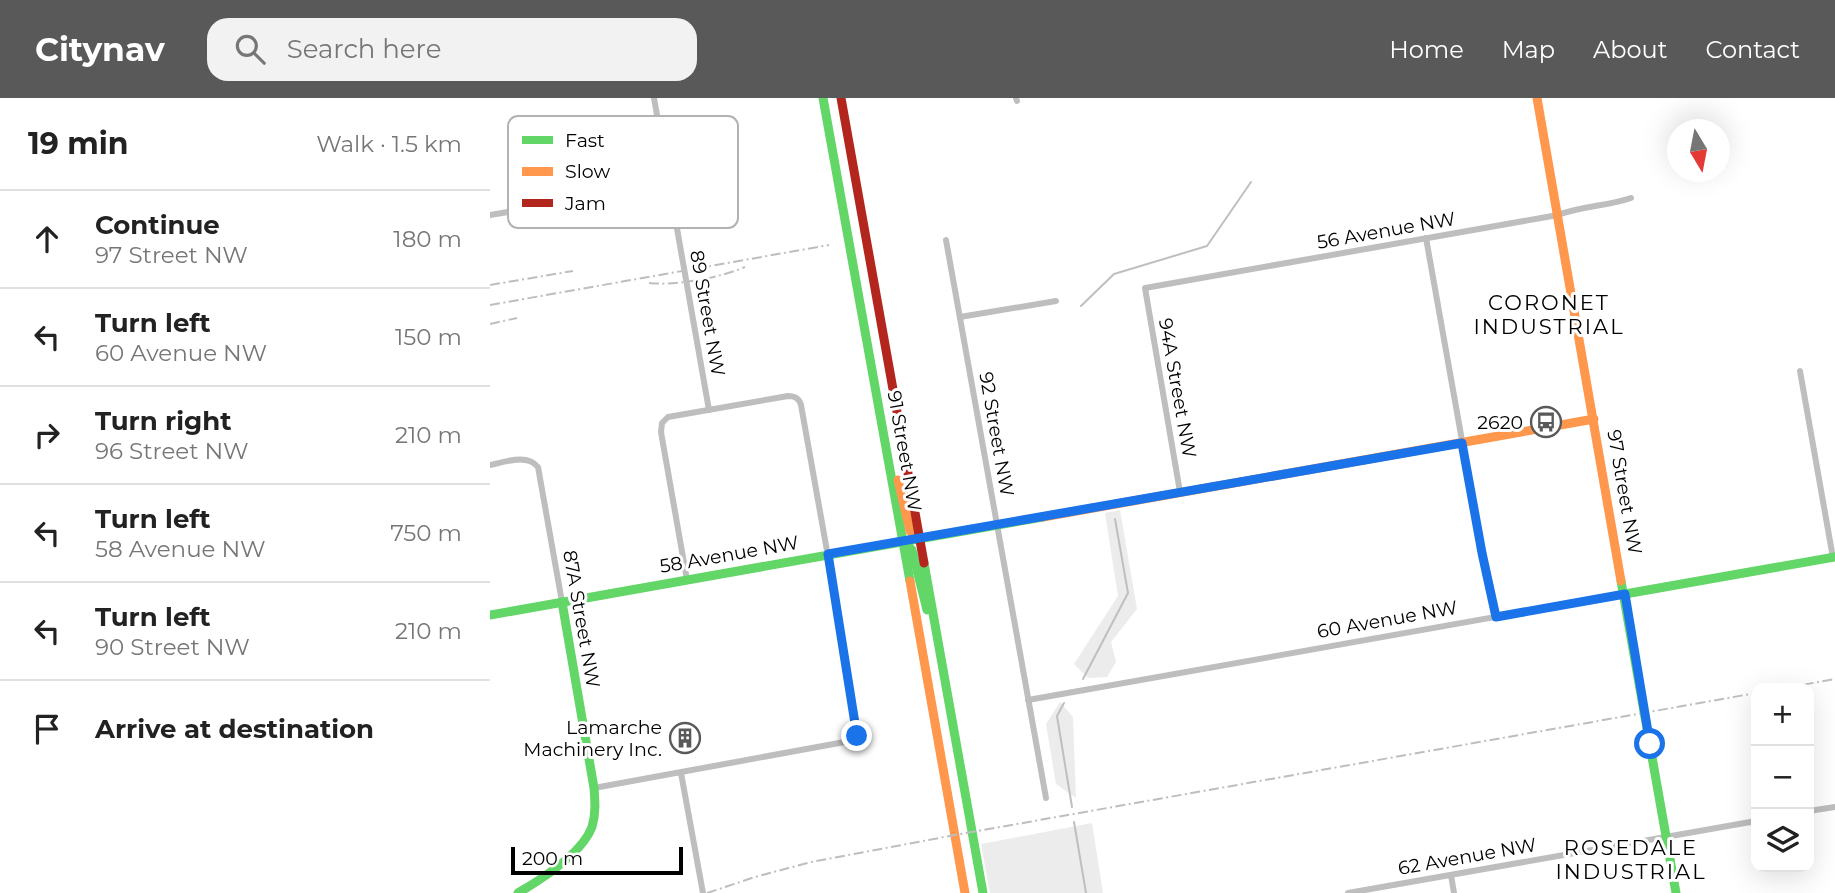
<!DOCTYPE html>
<html lang="en">
<head>
<meta charset="utf-8">
<style>
  body { margin:0; font-family:Montserrat,sans-serif; background:#f2f2f2; color:#222 }
  .controls { position:absolute; right:21px; bottom:21px; display:grid; overflow:hidden; border-radius:14px; box-shadow:0 7px 28px #0002 }
  .controls button { width:63px; height:63px; display:grid; place-items:center; padding:0; border:0; border-bottom:2px solid #e0e0e0; background:#fff; color:#222; font:35px sans-serif }
  .compass { position:absolute; left:1177px; top:21px; width:63px; height:63px; border-radius:50%; background:#fff; box-shadow:0 7px 28px #0002; rotate:170deg }
  .scale { position:absolute; left:21px; bottom:18px; width:172px; box-sizing:border-box; padding-left:7px; border:4px solid #000; border-top:0; font-size:19px; line-height:24px; white-space:nowrap; color:#000; -webkit-text-stroke:5px #fff; paint-order:stroke }
  .stop { position:absolute; width:21px; height:21px; margin:-16px; border:5px solid #1a73e8; border-radius:50%; background:#fff }
  .stop.end { background:#1a73e8; border-color:#fff; box-shadow:0 2px 7px #0008 }
  .list { margin:0; padding:0; list-style:none }
  h2 { display:flex; justify-content:space-between; align-items:center; height:91px; margin:0; padding:0 28px; font-size:30px }
  h2 small { font-size:23px; font-weight:400; color:#767676 }
  .list li { display:grid; grid-template-columns:46px 1fr auto; gap:21px; align-items:center; box-sizing:border-box; height:98px; padding:0 28px; border-top:2px solid #e0e0e0 }
  .list b { display:block; font-size:26px; white-space:nowrap }
  .list p { margin:0; font-size:23px; white-space:nowrap; color:#767676 }
  .list em { font-size:23px; font-style:normal; color:#767676 }
  .icon { flex:none; width:38px; height:38px; fill:none; stroke:currentColor; stroke-width:2; stroke-linecap:round; stroke-linejoin:round }
  .map { position:relative; flex:none; width:1345px; height:795px; overflow:hidden }
  header { display:flex; align-items:center; gap:42px; box-sizing:border-box; height:98px; padding:0 35px; background:#595959; color:#fff }
  header strong { font-size:33px }
  nav { display:flex; gap:38px; margin-inline-start:auto; font-size:24px }
  .search { width:490px; height:63px; background:#f2f2f2; display:flex; align-items:center; gap:18px; box-sizing:border-box; padding:0 24px; border-radius:21px; color:#767676; font-size:26px }
  main { display:flex }
  aside { flex:1; background:#fff }
  .map>svg:first-child { display:block }
</style>
</head>
<body>
<header>
<strong>Citynav</strong>
<div class="search"><svg class="icon" aria-label="search" viewBox="0 0 24 24"><circle cx="10" cy="10" r="6"/><path d="M15 15l6 6"/></svg>Search here</div>
<nav><a>Home</a><a>Map</a><a>About</a><a>Contact</a></nav>
</header>
<main>
<aside>
<h2>19 min<small>Walk · 1.5 km</small></h2>
<ul class="list">
<li><svg class="icon" aria-label="ahead" viewBox="0 0 24 24"><path d="M12 20V5M6 11l6-6 6 6"/></svg><div><b>Continue</b><p>97 Street NW</p></div><em>180 m</em></li>
<li><svg class="icon" aria-label="left" viewBox="0 0 24 24"><path d="M17 20v-9H6M10 6l-5 5 5 5"/></svg><div><b>Turn left</b><p>60 Avenue NW</p></div><em>150 m</em></li>
<li><svg class="icon" aria-label="right" viewBox="0 0 24 24"><path d="M7 20v-9h11M14 6l5 5-5 5"/></svg><div><b>Turn right</b><p>96 Street NW</p></div><em>210 m</em></li>
<li><svg class="icon" aria-label="left" viewBox="0 0 24 24"><path d="M17 20v-9H6M10 6l-5 5 5 5"/></svg><div><b>Turn left</b><p>58 Avenue NW</p></div><em>750 m</em></li>
<li><svg class="icon" aria-label="left" viewBox="0 0 24 24"><path d="M17 20v-9H6M10 6l-5 5 5 5"/></svg><div><b>Turn left</b><p>90 Street NW</p></div><em>210 m</em></li>
<li><svg class="icon" aria-label="arrive" viewBox="0 0 24 24"><path d="M6 21V4h12l-3 4 3 4H6"/></svg><div><b>Arrive at destination</b></div></li>
</ul>
</aside>
<div class="map">
<svg width="1345" height="795" viewBox="0 0 1345 795">
  <rect width="100%" height="100%" fill="#fff"/>
  <!-- green -->
  <g fill="#ececec">
    <path d="M630,412l17,99 -26,33 5,20 -9,15 -19,1 -14,-14 44,-68 -13,-83z"/>
    <path d="M570,604l13,15 3,81 -20,-14 -10,-60z"/>
    <path d="M602,725l11,70h-113l-9,-49z"/>
  </g>
  <g fill="none" stroke-linecap="round" stroke-linejoin="round">
    <!-- stream -->
    <g stroke="#bfbfbf" stroke-width="2">
      <path d="M591,208l33,-32 93,-28 44,-64"/>
      <path d="M593,581l45,-86 -13,-74"/>
      <path d="M574,605l-7,13 15,91"/>
      <path d="M584,724l12,71"/>
    </g>
    <!-- street -->
    <g stroke="#bebebe" stroke-width="6">
      <path d="M164,0l55,312"/>
      <path d="M526,0l1,3"/>
      <path d="M0,117l179,-30"/>
      <path d="M936,140l56,315 14,64"/>
      <path d="M456,142l100,558"/>
      <path d="M470,219l96,-16"/>
      <path d="M1310,273l33,187"/>
      <path d="M0,367c15,-3 37,-12 48,2l24,135"/>
      <path d="M690,394l-35,-204 413,-73c23,-9 50,-9 73,-17"/>
      <path d="M538,602l597,-106"/>
      <path d="M191,675l22,120"/>
      <path d="M104,690l256,-47 5,-1 2,-4 -28,-174 -28,-157c-2,-7 -6,-9 -13,-9l-120,21 -6,6 -1,9 26,148"/>
      <path d="M1319,713l26,-4"/>
      <path d="M961,777l3,18"/>
      <path d="M858,795l408,-72"/>
    </g>
    <!-- fast -->
    <g stroke="#63d668" stroke-width="9">
      <path d="M333,0l87,483"/>
      <path d="M413,443l9,9 15,60"/>
      <path d="M434,465l59,330"/>
      <path d="M1131,483l55,312"/>
      <path d="M1135,496l210,-37"/>
      <path d="M0,517l553,-98"/>
      <path d="M28,795c24,-14 64,-40 74,-66 4,-13 3,-26 2,-39l-32,-186"/>
    </g>
    <!-- slow -->
    <g stroke="#ff974d" stroke-width="9">
      <path d="M1047,0l84,483"/>
      <path d="M408,382l12,51 10,7"/>
      <path d="M553,419l551,-98"/>
      <path d="M420,483l55,312"/>
    </g>
    <!-- jam -->
    <path stroke="#b3261e" stroke-width="9" d="M351,0l83,465"/>
    <!-- rail -->
    <g stroke="#bebebe" stroke-width="2" stroke-dasharray="10 3.5 2 3.5" stroke-linecap="butt">
      <path d="M159,185c27,3 70,-5 96,-16"/>
      <path d="M0,187l83,-14"/>
      <path d="M0,207l339,-60"/>
      <path d="M0,226l27,-6"/>
      <path d="M1295,590l50,-9"/>
      <path d="M217,795l48,-16 56,-15 144,-27 801,-142"/>
    </g>
  </g>
  <g fill="none" stroke-linecap="round" stroke-linejoin="round">
    <!-- route -->
    <path stroke="#1a73e8" stroke-width="9" d="M367,638l-29,-182 634,-111 20,110 14,64 129,-23 25,150"/>
  </g>
  <!-- icons -->
  <defs>
    <g id="bus-ring" transform="scale(1.575)"><circle r="9.5" fill="#fff" stroke="#595959" stroke-width="1.5"/><path d="M-5-6H5V4H4V6H2V4H-2V6H-4V4H-5ZM-3.5-4V0h7V-4ZM-3.5 1.2v1.5H-2V1.2ZM2 1.2v1.5H3.5V1.2Z" fill="#595959"/></g>
    <g id="building-ring" transform="scale(1.575)"><circle r="9.5" fill="#fff" stroke="#595959" stroke-width="1.5"/><path d="M-4-6H4V6H1V3H-1V6H-4ZM-2.5-4.3h1.7v1.8h-1.7ZM.8-4.3h1.7v1.8H.8ZM-2.5-1h1.7V.8h-1.7ZM.8-1h1.7V.8H.8Z" fill="#595959"/></g>
  </defs>
  <g fill-rule="evenodd">
    <use href="#bus-ring" x="1056" y="324"/>
    <use href="#building-ring" x="195" y="640"/>
  </g>
  <g text-anchor="middle" stroke-width="6" stroke-linejoin="round" paint-order="stroke">
    <!-- street labels -->
    <g font-size="19" fill="#000" stroke="#fff">
      <text transform="translate(896 132) rotate(-10)" y="7">56 Avenue NW</text>
      <text transform="translate(218 215) rotate(80)" y="7">89 Street NW</text>
      <text transform="translate(688 290) rotate(80)" y="7">94A Street NW</text>
      <text transform="translate(507 336) rotate(80)" y="7">92 Street NW</text>
      <text transform="translate(415 353) rotate(80)" y="7">91 Street NW</text>
      <text transform="translate(1135 394) rotate(80)" y="7">97 Street NW</text>
      <text transform="translate(239 456) rotate(-10)" y="7">58 Avenue NW</text>
      <text transform="translate(92 521) rotate(80)" y="7">87A Street NW</text>
      <text transform="translate(897 521) rotate(-10)" y="7">60 Avenue NW</text>
      <text transform="translate(977 758) rotate(-10)" y="7">62 Avenue NW</text>
    </g>
    <!-- poi labels -->
    <g font-size="19" fill="#000" stroke="#fff" text-anchor="end">
      <text x="1033" y="331">2620</text>
      <text x="172" y="636">Lamarche<tspan x="172" dy="22">Machinery Inc.</tspan></text>
    </g>
    <!-- neighbourhood labels -->
    <g font-size="21" letter-spacing="2" fill="#000" stroke="#fff">
      <text x="1059" y="212">CORONET<tspan x="1059" dy="24">INDUSTRIAL</tspan></text>
      <text x="1141" y="757">ROSEDALE<tspan x="1141" dy="24">INDUSTRIAL</tspan></text>
    </g>
  </g>
  <!-- legend -->
  <rect x="18" y="18" width="230" height="112" rx="10" fill="#fff" stroke="#b2b2b2" stroke-width="2"/>
  <rect x="32" y="38" width="31" height="8" fill="#63d668"/>
  <rect x="32" y="69" width="31" height="9" fill="#ff974d"/>
  <rect x="32" y="101" width="31" height="8" fill="#b3261e"/>
  <g font-size="19" fill="#000">
    <text x="75" y="49">Fast</text>
    <text x="75" y="80">Slow</text>
    <text x="75" y="112">Jam</text>
  </g>
</svg>
<div class="controls">
<button>+</button>
<button>−</button>
<button><svg class="icon" aria-label="layers" viewBox="0 0 24 24"><path d="M12 4l9 5-9 5-9-5zM3 14l9 5 9-5"/></svg></button>
</div>
<svg class="compass" viewBox="-18 -18 36 36"><path d="M0-13l5 13h-10z" fill="#e53935"/><path d="M0 13l5-13h-10z" fill="#767676"/></svg>
<div class="scale">200 m</div>
<div class="stop" style="left:1160px;top:646px"></div>
<div class="stop end" style="left:367px;top:638px"></div>
</div>
</main>
</body>
</html>
